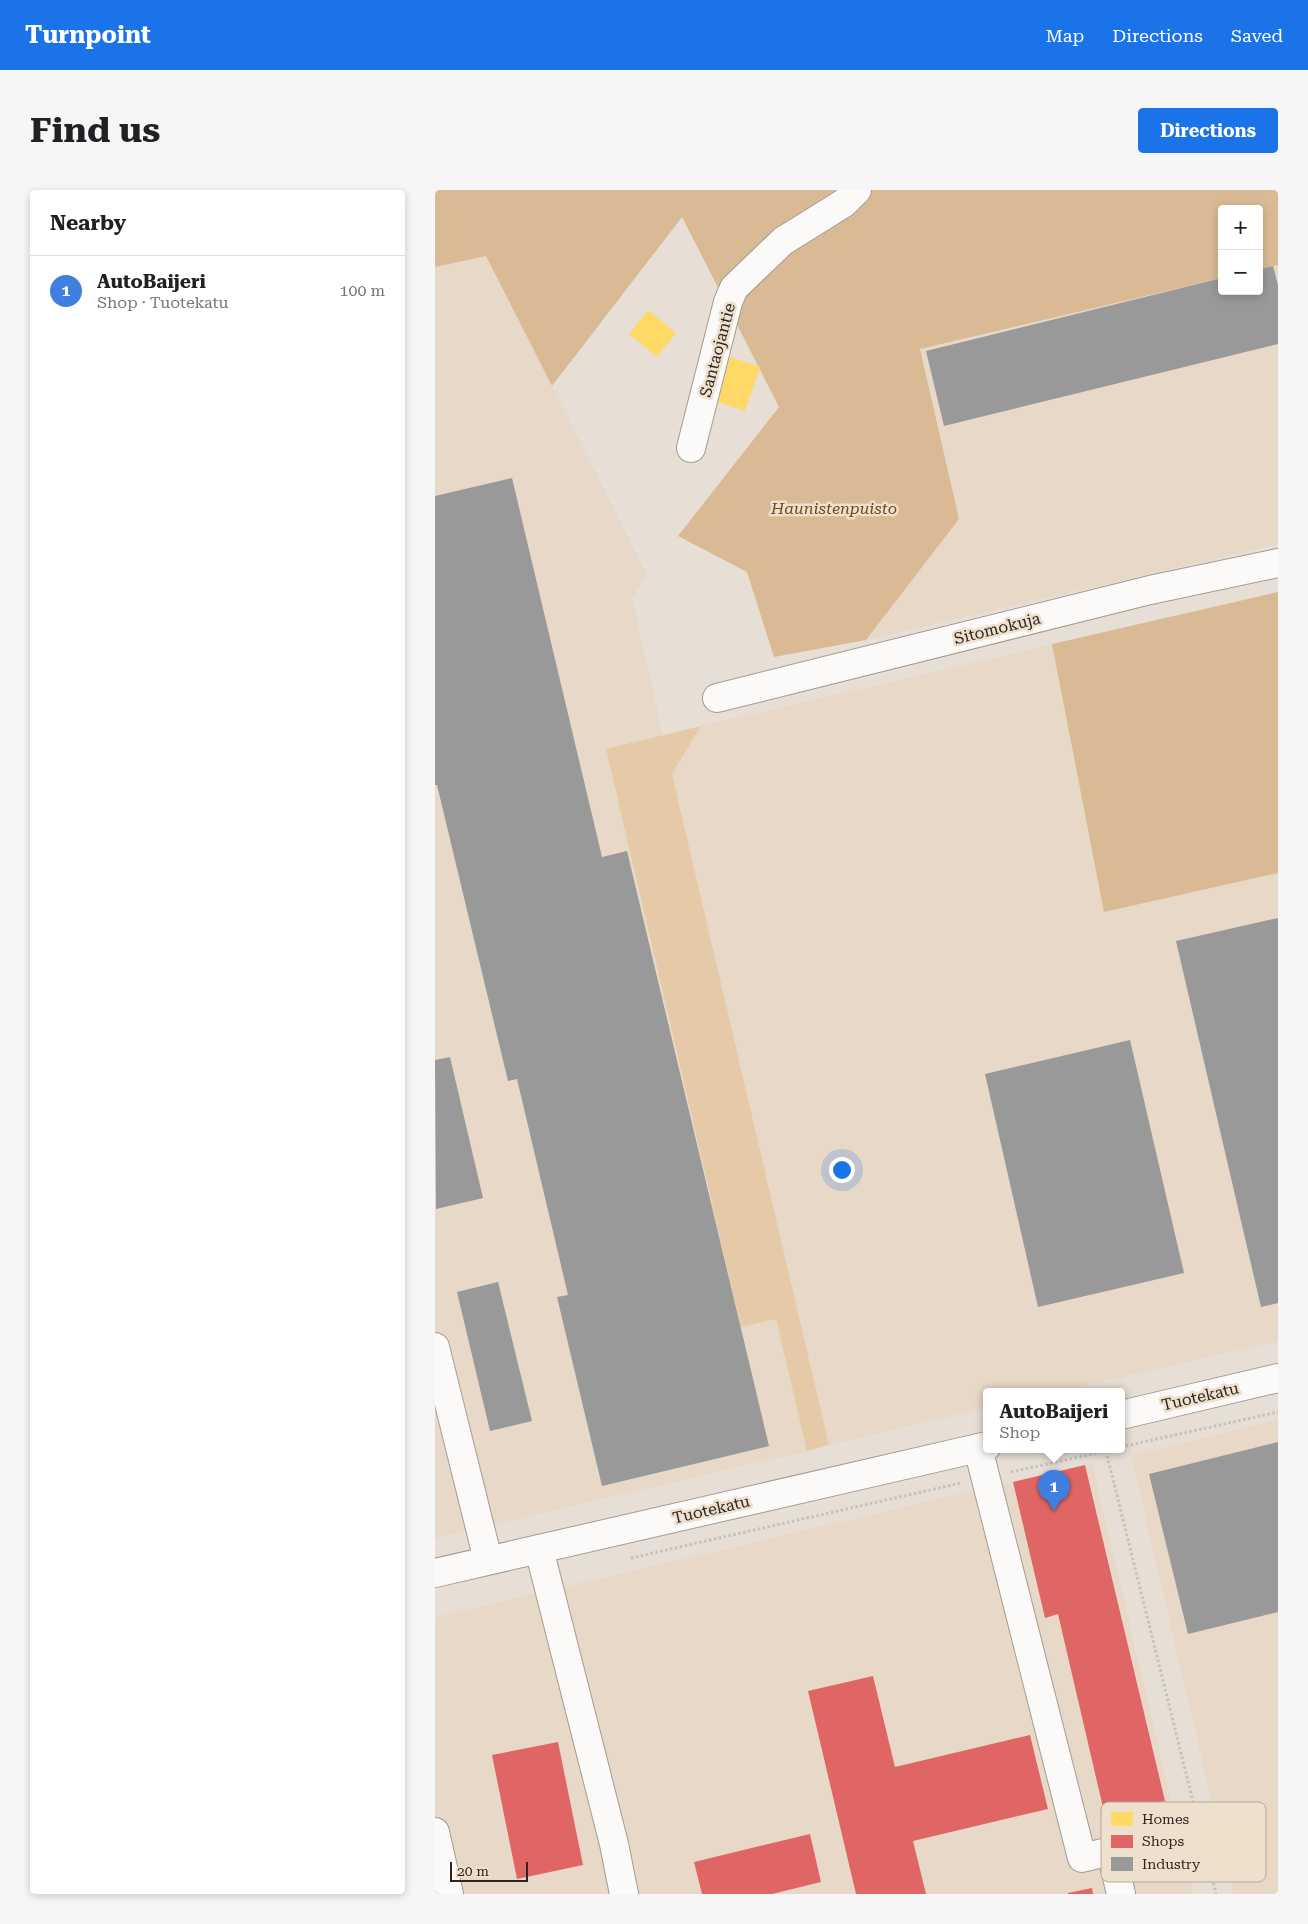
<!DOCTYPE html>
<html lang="en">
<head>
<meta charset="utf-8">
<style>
  body { margin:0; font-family:"Roboto Serif",serif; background:#f6f6f6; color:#202124 }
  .controls { position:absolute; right:15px; top:15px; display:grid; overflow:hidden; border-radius:5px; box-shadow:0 2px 8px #0003 }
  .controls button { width:45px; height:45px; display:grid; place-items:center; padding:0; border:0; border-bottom:1px solid #e0e0e0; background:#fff; color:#202124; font:25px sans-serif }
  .scale { position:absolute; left:15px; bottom:12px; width:78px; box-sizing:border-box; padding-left:5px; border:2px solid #2d2720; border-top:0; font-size:14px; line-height:18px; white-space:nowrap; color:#2d2720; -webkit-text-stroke:4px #efdfcd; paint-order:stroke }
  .you { position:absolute; left:406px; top:979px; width:18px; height:18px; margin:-12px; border:4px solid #fff; border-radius:50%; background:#1a73e8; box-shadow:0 0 0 8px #1a73e833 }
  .badge { display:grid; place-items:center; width:32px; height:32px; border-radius:50%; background:#1a73e8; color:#fff; font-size:16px; font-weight:700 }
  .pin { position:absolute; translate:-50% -41px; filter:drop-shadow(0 1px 2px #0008) }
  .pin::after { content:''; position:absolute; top:26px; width:18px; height:15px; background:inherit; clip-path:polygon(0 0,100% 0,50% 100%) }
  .popup { position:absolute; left:548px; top:1198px; width:142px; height:65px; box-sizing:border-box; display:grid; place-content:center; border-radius:5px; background:#fff; filter:drop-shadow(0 1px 4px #0005); font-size:16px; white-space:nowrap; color:#757577 }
  .popup b { font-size:19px; color:#202124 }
  .popup::after { content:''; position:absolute; left:50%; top:100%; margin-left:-10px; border:10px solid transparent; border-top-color:#fff }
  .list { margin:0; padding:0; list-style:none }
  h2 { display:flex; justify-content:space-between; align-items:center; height:65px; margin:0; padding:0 20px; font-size:21px }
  h2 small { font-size:16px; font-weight:400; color:#757577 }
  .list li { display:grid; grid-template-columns:32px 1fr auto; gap:15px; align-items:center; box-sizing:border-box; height:70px; padding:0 20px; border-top:1px solid #e0e0e0 }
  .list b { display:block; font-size:19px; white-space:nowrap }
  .list p { margin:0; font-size:16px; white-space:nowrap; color:#757577 }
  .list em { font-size:16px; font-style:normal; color:#757577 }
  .map { position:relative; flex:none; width:843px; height:1704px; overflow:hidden; border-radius:5px }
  header { display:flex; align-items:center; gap:30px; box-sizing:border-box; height:70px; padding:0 25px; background:#1a73e8; color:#fff }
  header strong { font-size:24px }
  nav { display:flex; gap:28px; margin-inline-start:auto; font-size:18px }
  .intro { display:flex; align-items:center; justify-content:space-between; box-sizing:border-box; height:120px; padding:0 30px }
  h1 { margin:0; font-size:35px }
  .button { padding:12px 22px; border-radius:5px; background:#1a73e8; color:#fff; font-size:18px; font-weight:700 }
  main { display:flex; gap:30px; padding:0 30px }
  aside { flex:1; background:#fff; border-radius:5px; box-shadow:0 2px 8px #0003 }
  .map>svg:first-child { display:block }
</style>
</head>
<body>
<header>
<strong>Turnpoint</strong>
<nav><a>Map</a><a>Directions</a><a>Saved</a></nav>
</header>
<div class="intro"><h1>Find us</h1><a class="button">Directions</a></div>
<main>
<aside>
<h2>Nearby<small></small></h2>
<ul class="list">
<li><span class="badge" style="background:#3f7fe0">1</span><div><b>AutoBaijeri</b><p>Shop · Tuotekatu</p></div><em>100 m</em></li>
</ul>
</aside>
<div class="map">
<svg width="843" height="1704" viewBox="0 0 843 1704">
  <rect width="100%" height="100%" fill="#e7ded5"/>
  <!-- built -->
  <g fill="#e8d8c7">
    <path d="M51,65l161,320 -15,23 31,137 -57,15 135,576 35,-7 31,132 -372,87v-1271z"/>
    <path d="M843,75v279l-412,96 93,-121 -39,-170 302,-71v13h37v-22z"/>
    <path d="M843,402v749l-222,51h-69l-1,16 -157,37 -157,-671 29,-48z"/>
    <path d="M843,1230v474h-45l-102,-439z"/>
    <path d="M657,1273l101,431h-758v-277z"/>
  </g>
  <!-- green -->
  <path fill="#e6caa7" d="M266,536l-29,48 157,671 -22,6 -31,-132 -35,8 -135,-578z"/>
  <!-- forest -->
  <g fill="#d9ba95">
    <path d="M0,0h843v75l-19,4v-60h-37v69l-302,71 39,170 -93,121 -92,17 -27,-85 -69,-36 101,-129 -97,-190 -130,169 -66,-130 -51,11z"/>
    <path d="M843,402v281l-174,39 -52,-268z"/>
  </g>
  <!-- homes -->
  <g fill="#ffd966">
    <path d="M213,120l28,23 -19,24 -28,-23z"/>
    <path d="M295,167l30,10 -15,44 -31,-10z"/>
  </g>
  <!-- shops -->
  <g fill="#e06666">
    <path d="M650,1275l80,336 -60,15 -47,-202 -13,4 -32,-136z"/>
    <path d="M438,1486l22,91 135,-32 18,74 -135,32 13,53h-70l-48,-203z"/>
    <path d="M123,1552l25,123 -66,14 -25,-124z"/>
    <path d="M375,1644l11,48 -49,12h-70l-8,-32z"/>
    <path d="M657,1698l1,6h-25v-1z"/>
  </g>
  <!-- industry -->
  <g fill="#999">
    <path d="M838,76l5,19v59l-334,82 -18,-75 296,-73v13h37v-22z"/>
    <path d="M77,288l90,379 25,-6 142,595 -167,40 -45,-189 11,-2 -51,-216 -9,2 -71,-296h-2v-289z"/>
    <path d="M843,728v385l-17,4 -85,-366z"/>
    <path d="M695,850l54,233 -146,34 -53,-233z"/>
    <path d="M15,867l33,141 -47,11 -1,-149z"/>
    <path d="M63,1092l34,139 -42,10 -33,-139z"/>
    <path d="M843,1252v170l-90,22 -39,-160z"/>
  </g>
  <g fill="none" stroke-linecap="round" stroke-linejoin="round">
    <!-- minor casing -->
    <g stroke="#a29c95" stroke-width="30">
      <g id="minor">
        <path d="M256,258l37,-146 6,-14 49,-47 61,-38 13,-13"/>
        <path d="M282,508l433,-108 128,-27"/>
        <path d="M0,1157l53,213"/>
        <path d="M686,1225l157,-37"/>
        <path d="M543,1258l104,410 29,-7 10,43"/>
        <path d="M104,1359l75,295 10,50"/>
        <path d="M0,1383l552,-127"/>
        <path d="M0,1642l14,62"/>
      </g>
    </g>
    <!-- path -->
    <g stroke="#c4c2bf" stroke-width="3" stroke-dasharray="2.5 2.5" stroke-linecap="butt">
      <path d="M686,1257l157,-35"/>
      <path d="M671,1261l110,443"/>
      <path d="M576,1282l100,-22"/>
      <path d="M196,1368l330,-75"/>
    </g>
    <!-- minor -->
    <use href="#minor" stroke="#fbfaf9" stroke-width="28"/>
  </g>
  <g text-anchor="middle" stroke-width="5" stroke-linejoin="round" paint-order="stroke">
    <!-- street labels -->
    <g font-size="16" fill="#2d2720" stroke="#efdfcd">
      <text transform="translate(282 160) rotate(-75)" y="6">Santaojantie</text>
      <text transform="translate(562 438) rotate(-14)" y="6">Sitomokuja</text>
      <text transform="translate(765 1206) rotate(-13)" y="6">Tuotekatu</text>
      <text transform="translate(276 1319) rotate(-13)" y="6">Tuotekatu</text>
    </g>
    <!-- park labels -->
    <g font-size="16" font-style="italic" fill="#6d4b1d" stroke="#efdfcd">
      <text x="399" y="324">Haunistenpuisto</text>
    </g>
  </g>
  <!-- legend -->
  <rect x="666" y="1612" width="165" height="80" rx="8" fill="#efdfcd" stroke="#b5a899" stroke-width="1"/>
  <rect x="676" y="1622" width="22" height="14" fill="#ffd966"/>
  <rect x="676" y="1645" width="22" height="13" fill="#e06666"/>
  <rect x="676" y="1667" width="22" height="14" fill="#999"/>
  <g font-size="14" fill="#2d2720">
    <text x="707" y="1634">Homes</text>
    <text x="707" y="1656">Shops</text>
    <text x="707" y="1679">Industry</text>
  </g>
</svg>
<div class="controls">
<button>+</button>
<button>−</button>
</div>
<div class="scale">20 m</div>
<div class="you"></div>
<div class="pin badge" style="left:619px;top:1321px;background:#3f7fe0">1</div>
<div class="popup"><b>AutoBaijeri</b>Shop</div>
</div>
</main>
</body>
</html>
